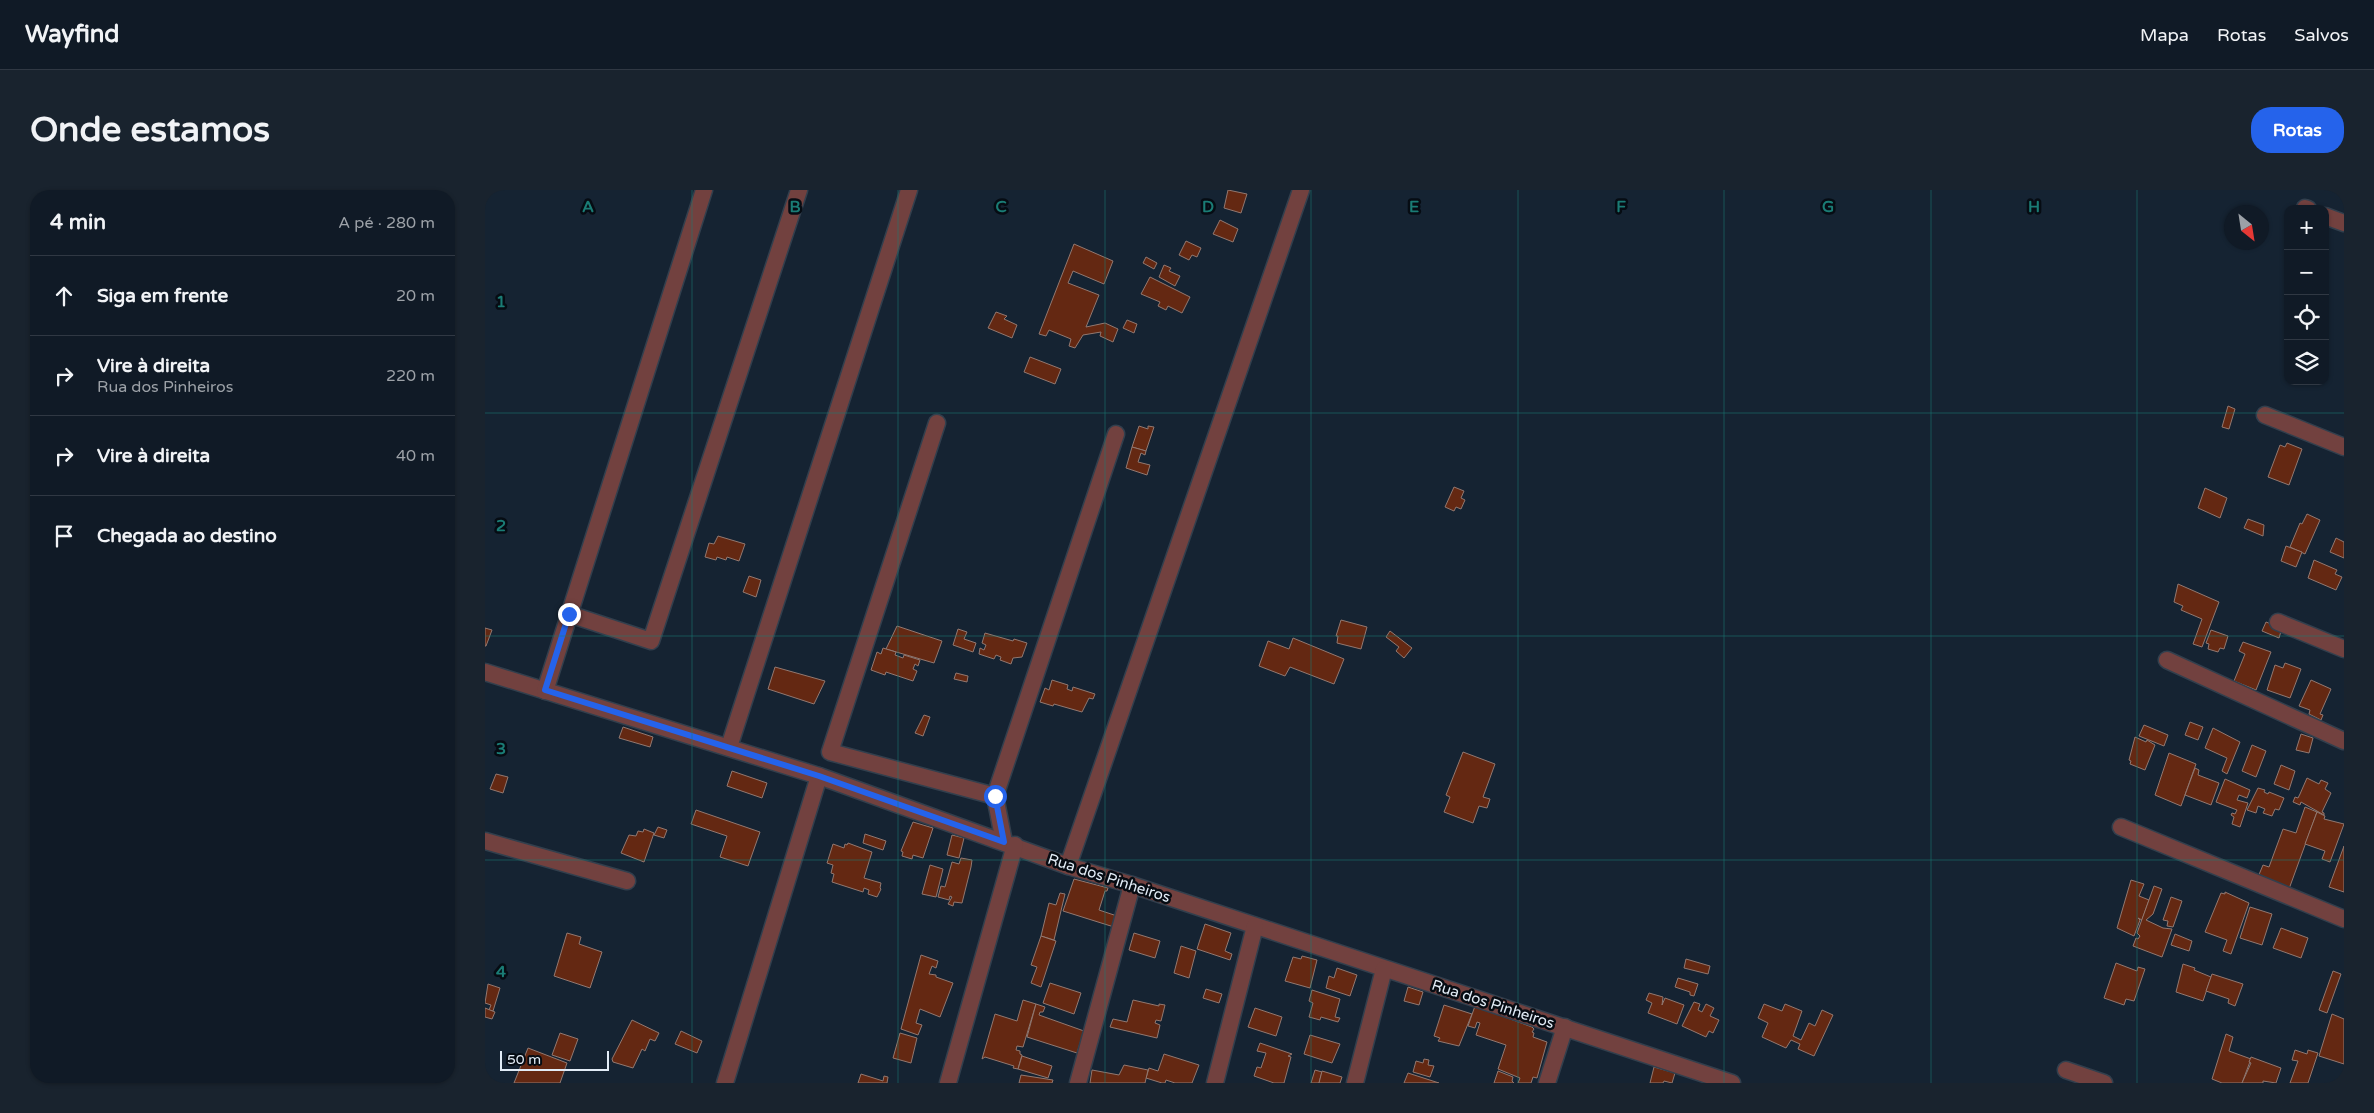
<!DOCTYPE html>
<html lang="pt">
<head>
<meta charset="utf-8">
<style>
  body { margin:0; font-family:"Varela Round",sans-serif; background:#19232e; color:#f1f3f6 }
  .controls { position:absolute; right:15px; top:15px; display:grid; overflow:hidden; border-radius:10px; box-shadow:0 1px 4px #0004 }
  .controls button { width:45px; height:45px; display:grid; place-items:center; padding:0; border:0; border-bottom:1px solid #303843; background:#101a26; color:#f1f3f6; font:25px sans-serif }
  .compass { position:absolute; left:1739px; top:15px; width:45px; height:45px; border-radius:50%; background:#101a26; box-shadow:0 1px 4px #0004; rotate:150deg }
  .scale { position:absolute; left:15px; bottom:12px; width:109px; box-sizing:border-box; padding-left:5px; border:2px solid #e2ecf6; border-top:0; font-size:14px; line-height:18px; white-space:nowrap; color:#e2ecf6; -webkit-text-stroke:4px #060c13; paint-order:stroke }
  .stop { position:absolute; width:15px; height:15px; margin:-11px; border:4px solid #2563eb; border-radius:50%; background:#fff }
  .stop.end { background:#2563eb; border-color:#fff; box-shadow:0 1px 5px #0008 }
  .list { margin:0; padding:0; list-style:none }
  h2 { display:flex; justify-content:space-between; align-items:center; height:65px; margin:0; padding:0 20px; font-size:21px }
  h2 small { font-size:16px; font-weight:400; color:#9ca1a7 }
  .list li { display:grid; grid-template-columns:32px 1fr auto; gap:15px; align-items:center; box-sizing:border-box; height:80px; padding:0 20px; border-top:1px solid #303843 }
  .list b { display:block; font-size:19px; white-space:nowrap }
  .list p { margin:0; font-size:16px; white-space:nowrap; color:#9ca1a7 }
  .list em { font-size:16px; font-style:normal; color:#9ca1a7 }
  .icon { flex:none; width:28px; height:28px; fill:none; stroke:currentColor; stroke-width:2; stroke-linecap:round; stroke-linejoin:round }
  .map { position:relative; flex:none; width:1859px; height:893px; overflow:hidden; border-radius:20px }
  header { display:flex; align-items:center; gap:30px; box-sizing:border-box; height:70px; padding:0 25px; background:#101a26; border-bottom:1px solid #303843 }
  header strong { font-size:24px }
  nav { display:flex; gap:28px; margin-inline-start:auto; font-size:18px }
  .intro { display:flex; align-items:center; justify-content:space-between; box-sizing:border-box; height:120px; padding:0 30px }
  h1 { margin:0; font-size:35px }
  .button { padding:12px 22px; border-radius:20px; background:#2563eb; color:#fff; font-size:18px; font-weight:700 }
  main { display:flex; gap:30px; padding:0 30px }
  aside { flex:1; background:#101a26; border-radius:20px; box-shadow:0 1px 4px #0004 }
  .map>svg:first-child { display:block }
</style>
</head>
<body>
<header>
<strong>Wayfind</strong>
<nav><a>Mapa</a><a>Rotas</a><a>Salvos</a></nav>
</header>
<div class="intro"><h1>Onde estamos</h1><a class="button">Rotas</a></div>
<main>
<aside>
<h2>4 min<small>A pé · 280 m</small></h2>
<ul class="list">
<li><svg class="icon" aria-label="ahead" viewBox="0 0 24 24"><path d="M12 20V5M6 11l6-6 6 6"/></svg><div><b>Siga em frente</b></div><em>20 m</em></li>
<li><svg class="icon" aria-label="right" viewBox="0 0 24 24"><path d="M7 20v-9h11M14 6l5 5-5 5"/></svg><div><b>Vire à direita</b><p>Rua dos Pinheiros</p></div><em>220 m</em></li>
<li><svg class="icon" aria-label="right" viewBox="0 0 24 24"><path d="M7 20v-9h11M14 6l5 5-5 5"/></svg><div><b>Vire à direita</b></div><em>40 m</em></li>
<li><svg class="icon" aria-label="arrive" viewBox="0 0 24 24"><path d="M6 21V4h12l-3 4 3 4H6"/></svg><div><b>Chegada ao destino</b></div></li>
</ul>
</aside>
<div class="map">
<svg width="1859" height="893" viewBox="0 0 1859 893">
  <rect width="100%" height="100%" fill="#152332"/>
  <!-- building -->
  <g fill="#642812" stroke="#927870">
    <path d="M743,0l19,4 -6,19 -17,-5z"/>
    <path d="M735,30l18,9 -5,13 -20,-8z"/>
    <path d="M701,51l15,7 -4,9 -5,-2 -3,5 -10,-5z"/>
    <path d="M589,54l39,17 -9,23 -31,-13 -5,12 31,12 -13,32 19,-4 13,6 -5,13 -13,-6 1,-4 -18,3 -8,13 -6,-2 2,-7 -22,-9 -3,6 -7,-2z"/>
    <path d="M661,67l11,6 -3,6 -11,-6z"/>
    <path d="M679,75l7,3 -2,3 11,5 -5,10 -16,-9z"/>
    <path d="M665,87l40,20 -8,16 -14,-7 -2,4 -8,-4 2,-4 -19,-8z"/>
    <path d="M511,122l11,4 -3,3 13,6 -5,13 -24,-10z"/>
    <path d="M642,130l10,4 -3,9 -11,-5z"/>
    <path d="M545,167l31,12 -6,15 -31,-12z"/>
    <path d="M1743,216l7,3 -6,20 -7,-2z"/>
    <path d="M654,236l9,3v-3l6,1 -8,24 -14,-4z"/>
    <path d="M1802,253l15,6 -13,36 -21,-8 12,-32 5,2z"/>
    <path d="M647,257l14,4 -1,4 -4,-2 -3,9 12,3 -3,10 -21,-7z"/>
    <path d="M969,297l10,4 -3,7 4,2 -4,9 -5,-2 -2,4 -9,-4z"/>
    <path d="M1720,298l22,10 -7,20 -22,-10z"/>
    <path d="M1822,324l13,6 -15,34 -15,-7 10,-24 2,1z"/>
    <path d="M1763,329l16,6 -1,11 -19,-8z"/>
    <path d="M233,346l27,8 -6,17 -12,-4 -1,3 -9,-3 -1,3 -11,-3 4,-14 5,1z"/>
    <path d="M1851,348l8,4v16l-14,-6z"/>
    <path d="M1801,356l16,6 -6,15 -15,-6z"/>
    <path d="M1829,370l23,10 -2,4 7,3 -6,13 -28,-12z"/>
    <path d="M264,386l12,4 -5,17 -13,-5z"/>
    <path d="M1693,394l41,18 -17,45 -9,-3 9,-25 -21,-9 2,-4 -9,-4z"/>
    <path d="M856,430l26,7 -6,22 -24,-6 1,-7h-2z"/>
    <path d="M1781,432l16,6 -3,10 -17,-7z"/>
    <path d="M412,436l45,15 -8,22 -48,-14z"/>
    <path d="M0,438l7,2 -6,16h-1z"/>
    <path d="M473,439l9,3 -3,7 12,4 -3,9 -20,-7z"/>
    <path d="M1726,440l17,6 -4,13 -4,-1 -2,4 -10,-3 1,-5 -3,-1z"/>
    <path d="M905,441l22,17 -8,10 -8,-7 3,-4 -13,-10z"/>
    <path d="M500,443l28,8 1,-2 13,4 -5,14 -9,1 -2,6 -11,-4 1,-3 -5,-2 -2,4 -15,-5 1,-6 4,2 2,-5 -4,-2z"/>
    <path d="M808,448l51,21 -10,25 -44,-17 -5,9 -26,-10 9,-25 21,8z"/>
    <path d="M1758,452l28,10 -15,38 -22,-9 11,-27 -6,-3z"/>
    <path d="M398,458l13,4 -1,3 8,3 1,-3 16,5 -2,6 -3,-2 -2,5 4,2 -4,10 -27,-9 -1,3 -14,-5 6,-18 4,2z"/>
    <path d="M1800,473l16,6 -11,29 -23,-8 8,-25 8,3z"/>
    <path d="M290,477l50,14 -11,23 -46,-15z"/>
    <path d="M471,483l12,3 -1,6 -13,-3z"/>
    <path d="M567,490l16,5 -1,4 5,2 1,-4 22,7 -2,5 -4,-1 -7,14 -28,-8 -1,2 -13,-4 5,-14 4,2z"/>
    <path d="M1826,490l20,9 -11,25 3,1 -2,5 -12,-6 1,-4 -11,-4z"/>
    <path d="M439,525l6,2 -7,19 -8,-3z"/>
    <path d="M1705,532l13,5 -5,13 -13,-5z"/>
    <path d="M1659,535l24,10 -4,11 -25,-10z"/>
    <path d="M138,537l30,10 -3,10 -31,-9z"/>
    <path d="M1728,538l27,14 -13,32 -5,-3 5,-13 -22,-10z"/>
    <path d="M1816,544l12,4 -4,15 -13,-3z"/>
    <path d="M1650,547l11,5 1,-2 8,5 -10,25 -15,-6 1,-3 -2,-1z"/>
    <path d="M1767,555l14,6 -10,26 -14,-6z"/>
    <path d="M978,562l32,12 -12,33 7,2 -3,9 -8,-2 -6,17 -29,-11 6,-15 -4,-2z"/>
    <path d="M1684,563l27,11 -15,42 -26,-11z"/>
    <path d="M1796,575l14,6 -6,19 -15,-6z"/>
    <path d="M1710,578l4,2 -1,5 21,8 -8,22 -26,-10z"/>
    <path d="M247,581l35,12 -5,15 -35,-12z"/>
    <path d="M11,584l12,3 -5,16 -13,-4z"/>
    <path d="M1822,588l12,6 2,-4 7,3 -3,6 6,4 -9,19 2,1v2l-23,-13 -1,3 -7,-3 2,-5 3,1 2,-4z"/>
    <path d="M1740,589l25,11 -3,8 -8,-3 -2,5 11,3 -8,24 -8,-3 2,-7 -3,-2 1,-2 3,1 2,-4 -21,-8z"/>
    <path d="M1773,598l7,2 -1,2 4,2 1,-2 15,6 -5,12 -4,-1 -3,7 -9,-3 2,-4 -7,-3 -2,7 -9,-3z"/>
    <path d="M1820,617l12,5 -28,77 -31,-12 5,-12 6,2 14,-38 13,4z"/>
    <path d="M211,620l64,22 -12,34 -28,-9 7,-21 -36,-12z"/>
    <path d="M1832,622l8,4 -1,3 20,5 -14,38 -8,-3 3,-8 -20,-7z"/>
    <path d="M428,632l20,6 -10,30 -10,-3 -1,4 -10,-3 1,-4 -2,-1z"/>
    <path d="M173,637l9,3 -3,8 -10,-3z"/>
    <path d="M159,639l10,4 -10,29 -23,-9 8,-18 7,1 2,-5 5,1z"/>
    <path d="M380,644l21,7 -3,9 -20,-7z"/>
    <path d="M467,645l12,3 -5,20 -12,-3z"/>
    <path d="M363,653l24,9 -8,26 17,5 -1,5 1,1 -4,8 -9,-3 1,-4 -5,-2 -1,4 -31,-10 2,-8 -3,-1 2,-8 -6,-2 6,-19 11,4 1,-4 2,1z"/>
    <path d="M1859,656v46l-15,-5z"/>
    <path d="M476,668l11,2 -1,7 -9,36 -8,-1 -1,4 -5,-2 4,-7 -2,-1 -1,4 -11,-3 3,-11 4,1 7,-25 7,2z"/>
    <path d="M445,675l13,4 -7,28 -14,-3z"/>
    <path d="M589,689l34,9 -1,3h-2l-6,19 18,6 -3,11 -51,-16z"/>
    <path d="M1646,690l13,4 -5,12 10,4 -7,20 -4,-2 2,2 -6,16 -17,-8z"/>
    <path d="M1669,696l8,3 -9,25 -7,6 17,8 9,1 -10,28 -29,-11 3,-8 2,1 2,-3 -3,-3z"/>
    <path d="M1740,702l24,11 -18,51 -8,-3 4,-11 -22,-8 16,-39 4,1z"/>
    <path d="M575,703l5,1 -11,46 -13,-4 8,-33 7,2z"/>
    <path d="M1686,707l11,4 -9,26 -6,-1 1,-5 -5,-1z"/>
    <path d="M1765,717l22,7 -10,31 -22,-7z"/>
    <path d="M720,734l26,9 -6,18 7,3 -2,6 -33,-11z"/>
    <path d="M1796,738l27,10 -7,20 -28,-10z"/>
    <path d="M82,743l14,4 -2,7 23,8 -12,36 -36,-12z"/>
    <path d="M649,743l26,8 -5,17 -26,-8z"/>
    <path d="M1690,744l17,7 -3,10 -18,-6z"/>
    <path d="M556,746l15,5 -15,46 -10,-4 6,-16 -6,-2z"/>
    <path d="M696,756l15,5 -7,27 -15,-5z"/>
    <path d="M436,765l17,6 -2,7 -4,-2 -3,8 7,1v2l17,6 -13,34 -20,-8 -4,14 6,2 -4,10 -17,-6z"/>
    <path d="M817,766l15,4 -7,28 -25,-7 8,-24 8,2z"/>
    <path d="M1201,769l24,7 -2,8 -24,-6z"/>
    <path d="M1631,773l21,8 1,-4 7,2 -11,32 -8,-2 -2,6 -20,-7z"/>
    <path d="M1698,774l12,4 -1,2 17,7 -8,24 -27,-9z"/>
    <path d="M852,778l20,7 -7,21 -24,-8 3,-12 5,2z"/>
    <path d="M1848,781l8,3 -14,39 -8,-3z"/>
    <path d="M1727,784l31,10 -8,22 -7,-3 1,-4 -23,-8z"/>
    <path d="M1193,788l20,6 -4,12 -4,-1v-3l-15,-5z"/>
    <path d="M565,793l31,10 -7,21 -31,-11z"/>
    <path d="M3,794l12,4 -7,23 -4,-1 2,-5 -6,-2z"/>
    <path d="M923,797l15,5 -4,13 -15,-4z"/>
    <path d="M721,799l16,5 -3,9 -16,-5z"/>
    <path d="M827,800l28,9 -5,18 5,1 -2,4 -17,-5 -1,3 -11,-3 4,-14 -4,-2z"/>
    <path d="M1164,803l14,4 -1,8 3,-7 19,7 -7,19 -29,-11 4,-10 -6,-3z"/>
    <path d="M538,810l13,4 -13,43 -6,-1 -1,4 4,1v3l2,1 -4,14 -5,-1 1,-2 -29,-9 -3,2 13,-45 22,7z"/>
    <path d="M648,810l26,6v-2l6,1 -4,16 -5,-1 -1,3 5,2 -3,13 -47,-11 3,-8 14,3z"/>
    <path d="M1209,812l6,2 -2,6 4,2 4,-8 8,4 -4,8 9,4 -6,13 -4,-2 -3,6 -24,-11z"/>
    <path d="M551,814l9,3 -2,5h-3l-1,3 45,16 -7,22 -50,-16z"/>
    <path d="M1279,814l18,7 3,-7 17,7 -9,25 8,4 8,-17 6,3 7,-16 11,5 -19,41 -16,-7 2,-5 -9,-4 -5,8 -24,-11 6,-14 -10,-5z"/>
    <path d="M959,815l28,9 -13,32 -21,-5 2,-3 -6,-2z"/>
    <path d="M990,816l57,21 2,2 -2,3 2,1 -1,4 14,5 -10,36 -4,-1 -2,6h-13l2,-5 -22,-9 8,-24 -30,-10 4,-12 -3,-1 -2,6 -7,-2z"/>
    <path d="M0,818l10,4 -3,7 -7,-2z"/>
    <path d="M770,818l27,9 -6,19 -28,-9z"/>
    <path d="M1847,824l12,5v45l-25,-8z"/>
    <path d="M147,830l27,13 -4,8 -5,-2 -5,12 -3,-2 -9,19 -20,-6 -1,-3z"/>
    <path d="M196,841l21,10 -5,12 -22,-9z"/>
    <path d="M75,843l18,6 -8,22 -18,-6z"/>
    <path d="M415,843l17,5 -6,25 -18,-5z"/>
    <path d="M1741,844l7,3 -4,14 22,8 -9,24h-20l-10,-4z"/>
    <path d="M825,845l30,9 -8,19 -28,-9z"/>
    <path d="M775,853l32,11 -4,2 3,1 -7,26h-10l-20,-7 3,-9 4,1 5,-15 -9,-2z"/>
    <path d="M43,858l39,15 -7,20h-46z"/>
    <path d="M1810,860l12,4 1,-4 10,3 -10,30h-18l8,-22 -6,-1z"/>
    <path d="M679,864l35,11 -7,18h-17l-9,-3 -1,3h-3l-16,-5 3,-10 9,3z"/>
    <path d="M537,866l30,10 -4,12 -30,-9z"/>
    <path d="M1766,867l30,11 -5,15 -13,-2v2h-21l9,-20 -2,-1z"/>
    <path d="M939,869l5,1 -1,5 6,1 -4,11 -17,-5 3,-11 7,2z"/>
    <path d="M639,875l24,5 -3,13h-55l2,-13 27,5z"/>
    <path d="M1169,877l21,6 -3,10 -8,-2 -1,2h-13z"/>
    <path d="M830,880l7,2 -3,11h-8z"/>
    <path d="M837,881l20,6 -2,6h-21z"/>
    <path d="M1013,881l15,6 -1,4 2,2h-20z"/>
    <path d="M923,883l31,10h-35z"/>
    <path d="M376,884l22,7 1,-5 4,1 -1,6h-29z"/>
    <path d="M536,885l32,5 -1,3h-33z"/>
  </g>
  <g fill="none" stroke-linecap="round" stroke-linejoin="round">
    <!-- minor casing -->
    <g stroke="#323f4d" stroke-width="19">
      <g id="minor">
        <path d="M1820,18l3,1"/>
        <path d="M1840,26l19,7"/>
        <path d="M1780,225l79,32"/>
        <path d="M452,233l-107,329 165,44 121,-362"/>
        <path d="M84,424l82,27 148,-451"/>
        <path d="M1793,432l66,27"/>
        <path d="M1682,470l177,81"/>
        <path d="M0,482l334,104 249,90 64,19 600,198"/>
        <path d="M60,501l159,-501"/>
        <path d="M244,557l180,-557"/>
        <path d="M510,606l9,46"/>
        <path d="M1636,637l223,92"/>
        <path d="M0,651l142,40"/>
        <path d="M583,676l233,-676"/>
        <path d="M1581,880l38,13"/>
        <path d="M240,893l94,-307"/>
        <path d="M463,893l67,-238"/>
        <path d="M593,893l54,-198"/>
        <path d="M730,893l40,-157"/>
        <path d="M870,893l29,-114"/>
        <path d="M1062,893l18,-56"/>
      </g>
    </g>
    <!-- minor -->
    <use href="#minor" stroke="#72413f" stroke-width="16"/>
  </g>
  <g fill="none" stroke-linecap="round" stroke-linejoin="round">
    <!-- route -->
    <path stroke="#2563eb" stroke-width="6" d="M84,424l-24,76 274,86 185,66 -9,-46"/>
  </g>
  <!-- grid -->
  <path fill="none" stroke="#1a7c75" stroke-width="1" stroke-opacity="0.55" d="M207,0v893M413,0v893M620,0v893M826,0v893M1033,0v893M1239,0v893M1446,0v893M1652,0v893M0,223h1859M0,446h1859M0,670h1859"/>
  <g text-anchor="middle" stroke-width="5" stroke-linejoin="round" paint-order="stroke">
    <!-- street labels -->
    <g font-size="15" fill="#e2ecf6" stroke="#060c13">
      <text transform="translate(624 688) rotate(18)" y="5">Rua dos Pinheiros</text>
      <text transform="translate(1008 814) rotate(18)" y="5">Rua dos Pinheiros</text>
    </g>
  </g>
  <g font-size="16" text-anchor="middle" font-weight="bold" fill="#1a7c75" stroke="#060c13" stroke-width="5" stroke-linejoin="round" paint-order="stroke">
    <text x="103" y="22">A</text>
    <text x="310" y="22">B</text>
    <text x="516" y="22">C</text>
    <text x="723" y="22">D</text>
    <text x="929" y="22">E</text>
    <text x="1136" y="22">F</text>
    <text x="1343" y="22">G</text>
    <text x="1549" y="22">H</text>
    <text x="16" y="117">1</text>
    <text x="16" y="341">2</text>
    <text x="16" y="564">3</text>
    <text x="16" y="787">4</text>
  </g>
</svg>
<div class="controls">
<button>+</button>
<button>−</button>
<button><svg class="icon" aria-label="locate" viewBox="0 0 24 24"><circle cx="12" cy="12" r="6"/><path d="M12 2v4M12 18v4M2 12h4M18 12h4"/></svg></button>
<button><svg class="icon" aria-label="layers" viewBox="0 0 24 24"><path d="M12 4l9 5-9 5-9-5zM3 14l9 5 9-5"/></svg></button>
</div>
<svg class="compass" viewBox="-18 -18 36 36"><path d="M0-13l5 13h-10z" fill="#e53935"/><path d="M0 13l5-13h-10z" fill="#9ca1a7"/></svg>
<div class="scale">50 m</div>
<div class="stop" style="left:510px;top:606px"></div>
<div class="stop end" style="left:84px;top:424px"></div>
</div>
</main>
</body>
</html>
